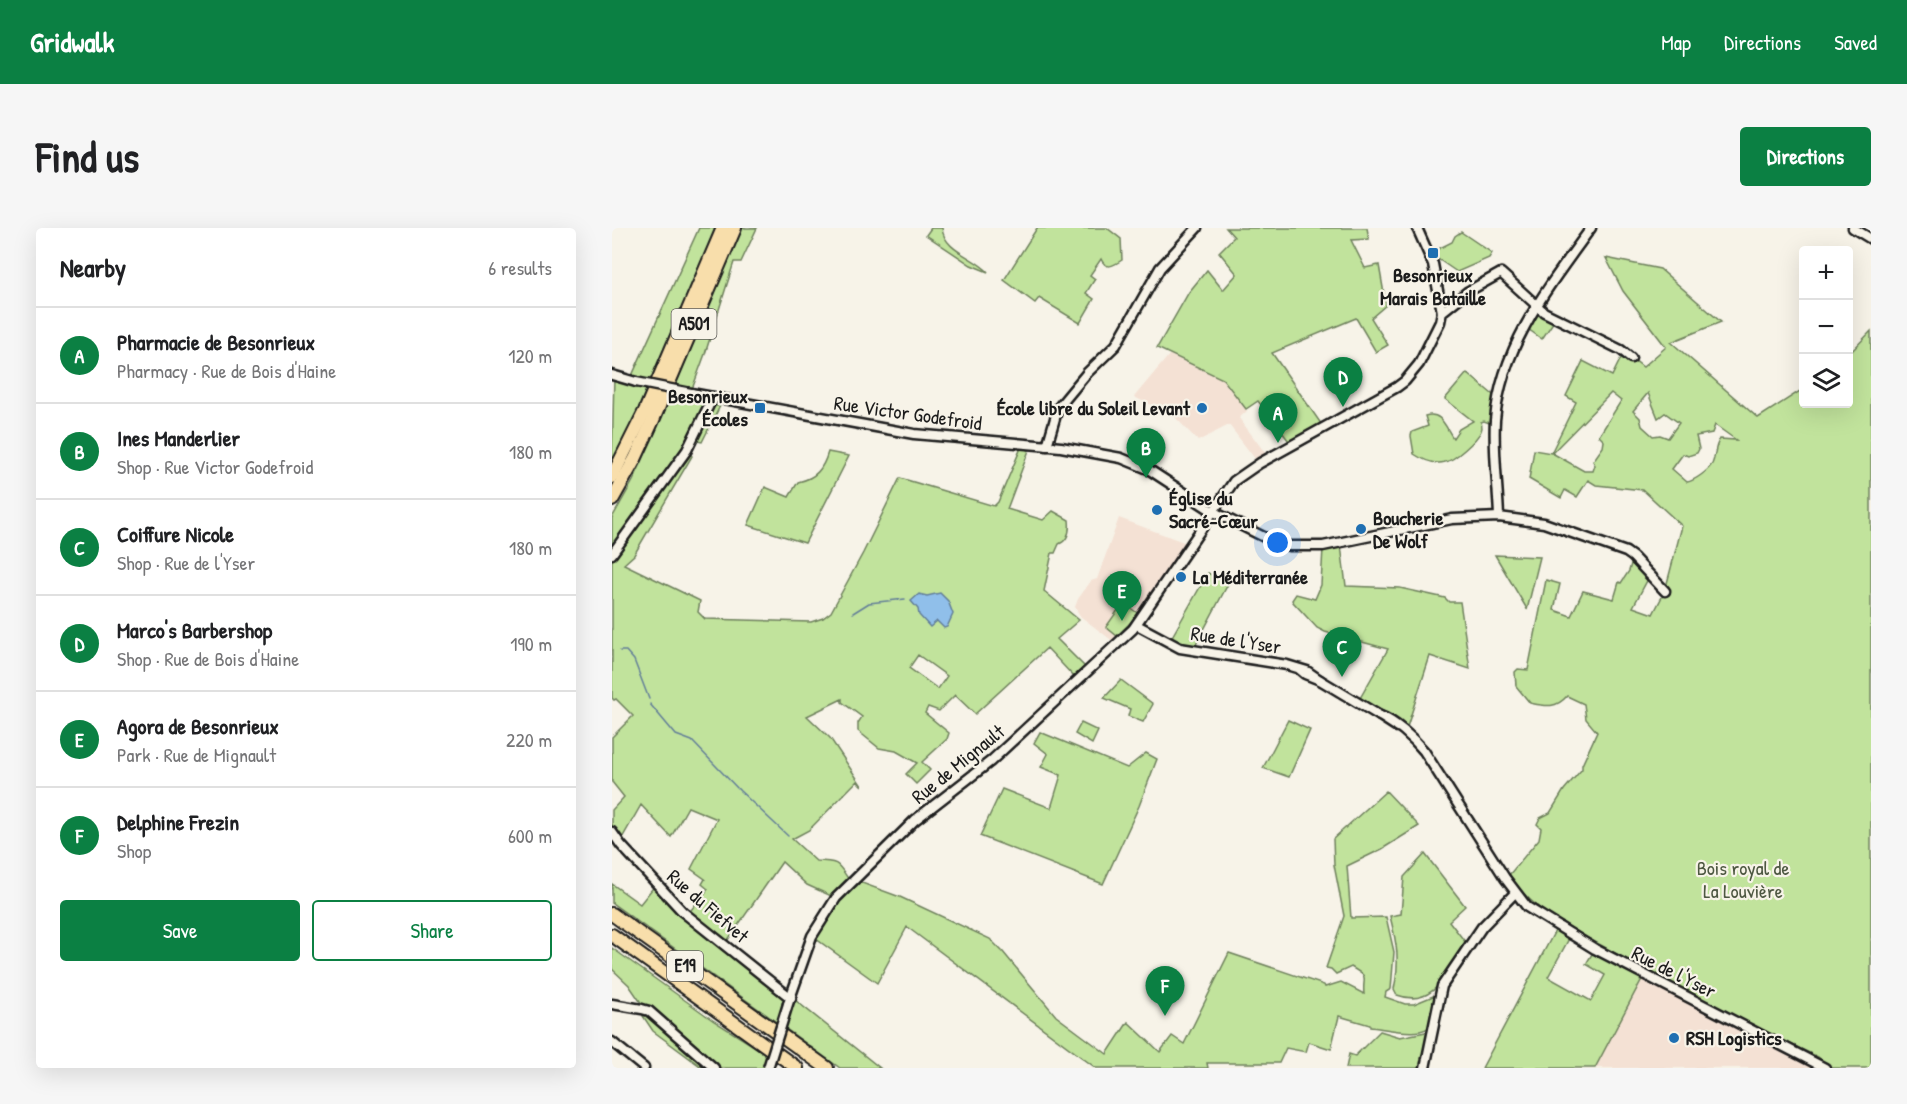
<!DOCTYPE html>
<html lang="en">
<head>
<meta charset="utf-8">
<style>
  body { margin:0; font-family:"Patrick Hand",sans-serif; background:#f6f6f6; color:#202124 }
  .controls { position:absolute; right:18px; top:18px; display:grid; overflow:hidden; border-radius:6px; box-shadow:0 6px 24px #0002 }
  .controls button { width:54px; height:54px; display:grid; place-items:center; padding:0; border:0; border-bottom:2px solid #e0e0e0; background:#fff; color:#202124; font:30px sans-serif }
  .you { position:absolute; left:666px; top:315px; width:21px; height:21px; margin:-15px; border:4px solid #fff; border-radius:50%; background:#1a73e8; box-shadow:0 0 0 9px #1a73e833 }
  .badge { display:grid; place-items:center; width:39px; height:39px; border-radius:50%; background:#0b8043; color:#fff; font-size:20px; font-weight:700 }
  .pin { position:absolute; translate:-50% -50px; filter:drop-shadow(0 2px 3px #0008) }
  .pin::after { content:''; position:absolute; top:32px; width:21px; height:18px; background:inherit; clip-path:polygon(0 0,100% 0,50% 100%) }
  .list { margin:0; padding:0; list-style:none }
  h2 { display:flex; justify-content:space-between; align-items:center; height:78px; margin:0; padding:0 24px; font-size:26px }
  h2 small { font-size:20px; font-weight:400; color:#757577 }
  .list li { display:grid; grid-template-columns:39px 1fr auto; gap:18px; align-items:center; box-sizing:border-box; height:96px; padding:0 24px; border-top:2px solid #e0e0e0 }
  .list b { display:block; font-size:22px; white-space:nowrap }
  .list p { margin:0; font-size:20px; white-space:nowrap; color:#757577 }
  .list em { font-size:20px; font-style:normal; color:#757577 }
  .actions { display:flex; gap:12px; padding:18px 24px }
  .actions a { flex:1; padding:14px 0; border:2px solid #0b8043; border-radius:6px; text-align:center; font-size:21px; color:#0b8043 }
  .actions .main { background:#0b8043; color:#fff }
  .icon { flex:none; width:33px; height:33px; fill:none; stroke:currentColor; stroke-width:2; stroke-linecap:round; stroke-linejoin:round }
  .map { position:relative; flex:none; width:1259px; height:840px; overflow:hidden; border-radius:6px }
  header { display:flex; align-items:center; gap:36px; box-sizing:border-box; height:84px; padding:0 30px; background:#0b8043; color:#fff }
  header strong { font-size:28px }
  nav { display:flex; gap:33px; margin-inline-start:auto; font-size:21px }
  .intro { display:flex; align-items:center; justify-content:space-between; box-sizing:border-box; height:144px; padding:0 36px }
  h1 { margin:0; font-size:42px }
  .button { padding:15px 27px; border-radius:6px; background:#0b8043; color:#fff; font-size:21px; font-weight:700 }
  main { display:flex; gap:36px; padding:0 36px }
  aside { flex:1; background:#fff; border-radius:6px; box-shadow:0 6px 24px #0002 }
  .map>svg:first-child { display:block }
</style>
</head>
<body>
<header>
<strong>Gridwalk</strong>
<nav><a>Map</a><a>Directions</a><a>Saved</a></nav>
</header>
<div class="intro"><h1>Find us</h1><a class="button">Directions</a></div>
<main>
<aside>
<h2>Nearby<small>6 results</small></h2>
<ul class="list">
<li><span class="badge">A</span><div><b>Pharmacie de Besonrieux</b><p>Pharmacy · Rue de Bois d'Haine</p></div><em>120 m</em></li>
<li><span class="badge">B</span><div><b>Ines Manderlier</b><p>Shop · Rue Victor Godefroid</p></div><em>180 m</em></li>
<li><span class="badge">C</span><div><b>Coiffure Nicole</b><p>Shop · Rue de l'Yser</p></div><em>180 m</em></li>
<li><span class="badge">D</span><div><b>Marco's Barbershop</b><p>Shop · Rue de Bois d'Haine</p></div><em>190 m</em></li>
<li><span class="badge">E</span><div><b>Agora de Besonrieux</b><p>Park · Rue de Mignault</p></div><em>220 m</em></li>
<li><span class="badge">F</span><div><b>Delphine Frezin</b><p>Shop</p></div><em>600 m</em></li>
</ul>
<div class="actions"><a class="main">Save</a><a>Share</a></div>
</aside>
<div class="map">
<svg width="1259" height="840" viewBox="0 0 1259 840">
  <rect width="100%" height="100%" fill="#f7f3e8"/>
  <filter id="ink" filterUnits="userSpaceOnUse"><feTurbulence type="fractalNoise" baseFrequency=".0167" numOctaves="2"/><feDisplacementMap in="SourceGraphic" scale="12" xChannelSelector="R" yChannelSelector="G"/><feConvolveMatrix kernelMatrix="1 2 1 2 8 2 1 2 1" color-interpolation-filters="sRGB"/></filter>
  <g filter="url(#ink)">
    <!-- built -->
    <g fill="#f4e1d4">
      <path d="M558,126l53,25 24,32 -8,7 30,40 -10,6 -30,-39 -31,16 -24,-25 -40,-19z"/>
      <path d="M507,290l70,26 -46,69 -29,29 -34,-26 -5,-9 3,-8 13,-18 6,-2z"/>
      <path d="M1031,749l174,91h-222z"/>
    </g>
    <!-- green -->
    <g fill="#c1e39c" stroke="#6e805c" stroke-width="1.5" fill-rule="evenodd">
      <path d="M87,0h17l-66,156 -7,21 -31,58 2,-87 16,4z"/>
      <path d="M130,0h15l-16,34h-7l-29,92 -14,38 16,6 2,8h11l-18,36 -10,-2 -6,3 -74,105v-30l21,-37 20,-43z"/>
      <path d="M319,0h11c2,23 33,29 46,44l-17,-7 -45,-30z"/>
      <path d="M425,0h70l14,11 1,21c-9,6 -16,10 -21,-1l-11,16 5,4 -9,14 8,6 -14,24 -41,-25 -4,5 -31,-23z"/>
      <path d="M614,0h141l2,11 -18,1 14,28 14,-3 7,40 -15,13 17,27 -12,7 -20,-34 -84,35 52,75 -32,17 -34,-44 -12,8 -23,-30 -66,-31 32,-56 18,-22 16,20 14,-16 -18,-22 15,-15z"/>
      <path d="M849,4l31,21 -3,5 -32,14 -22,-15 1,-7 16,-8 3,-6z"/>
      <path d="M994,30l54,11 61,53 -50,20 87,76 45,-29 1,15h44l1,-50 22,-23v737h-40l-13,-11c-72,-34 -143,-69 -212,-109 -36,-20 -74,-37 -97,-73l30,-36 2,-11 -4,-4 3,-6 10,-5 14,-23 18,-21v-4l15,-33 -11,-13 -2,-15 -17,-8c-11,13 -22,10 -37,7l-14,-17 -1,-14 3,-3 10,1 18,-90 14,4 -6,26 17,6 12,-25 31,8 5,-17 2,1 8,-12 4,-14 17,18 -17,32 20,7 12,-23 17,-65 -39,-36 -47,-5 -8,-5 -11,17 -12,-7 -4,8 -32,-19 5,-29 17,3 25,-51 -10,-6 17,-35 29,15 12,-24 19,15 23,-20 -43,-56zM999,165l10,8 -22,35 5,5 -1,6 -10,14 2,4 -2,6h-9l-32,-18zM1036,165l10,25 7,-5 14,10 -11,15 -8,-3 -7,1 -11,-10 -2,-8 -7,-7zM1103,197l21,15 -16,-1c-6,8 -4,17 -8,25 -4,7 -18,17 -25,18l-15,-13 11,-15 5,2 9,-3 2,-4 -3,-13 16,-3z"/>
      <path d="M925,82l17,11 -12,18 -14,-10z"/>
      <path d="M855,145l31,26 -3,26 -11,-4 -3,1c1,5 2,5 0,9 -4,9 -27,30 -36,31 -11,3 -22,-2 -31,-8l-3,-18 1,-4 16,-6 -3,-10c16,-5 20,10 28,22l6,-9 14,-8 -28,-22z"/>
      <path d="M408,216l11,1 -24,64 36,11 10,-9 16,9c1,9 0,20 -10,24l-4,9h-3l-8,38 35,29 -22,19 30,30 -11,10 -29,-31 -72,66 -20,-19 -16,16 -11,-4 -3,6 24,20 -2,6 -25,23 8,8 -14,14 -10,-10 11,-11 -21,-12 -17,-3 -21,-17v-8l4,-6 -20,-15v-3l-35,17 23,22 32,48 -5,-5 -48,49 -17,9 24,22c24,0 22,3 35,22l3,-3 46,17 90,42 13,13 53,64 51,38 21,-32 32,30 12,-16 12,8 45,-91 95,32 1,2 16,-5 23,12c-2,-19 7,-15 -13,-27l-15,7 -5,-5 -5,-1 18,-52 -10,-51 -1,-26 53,-48 33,35 -37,23 -35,17 4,52 35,-1 8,35 -3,37 -5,3 -1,5 20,7h9l24,-10c-1,8 -2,20 -5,28 -8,18 -48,6 -63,5v-2l-31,-9 -8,33 -22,-7 -3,10 -20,-4 -7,15h-72l1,5h-112l-189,-141 -30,56 -65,-47 24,-38 -29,-13 -25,-23 -57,82 155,124h-40l-228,-165v-19l28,20 16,-20 31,31 21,-26 -6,-5 3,-5 -14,-10 26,-50 -29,-12 -17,30 -30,-32 -20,35 -9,-14v-16l12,-13 -12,-15v-45l21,-21 -17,-17 -2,1 -2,-2v-144l75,-104 5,6 -58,99 -10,9 76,37 -2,11 7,7 106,3 12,-4 8,-6 32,-59 37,-75 94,28 4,-4 22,-52zM306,427l29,21 -9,13 -29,-21z"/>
      <path d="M216,224l21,4 -44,87 -57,-18 17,-38 24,10 9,-15c18,-4 25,-13 30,-30z"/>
      <path d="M729,317l5,41 54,2 45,10 4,4h11l10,67 -40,-13 -24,74 -47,-30 29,-51 -63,-17 -8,-4 -24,-26 -1,-2 4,-6 19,5 6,-14 2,-37z"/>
      <path d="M883,327l45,2 -13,53v-1z"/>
      <path d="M596,345l20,11 -35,66 -24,-8z"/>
      <path d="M511,375l16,11 -22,22 -11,-9z"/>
      <path d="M509,452l32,24 -10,18 -15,-6 2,-7 -26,-11z"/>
      <path d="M676,492l22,10 -21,47 -26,-9z"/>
      <path d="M469,495l17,8 -6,13 -17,-10z"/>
      <path d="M428,504l87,36 19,-15 11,6 -18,47 -36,78 -123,-48 22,-47 49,19 10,-33 -20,-8 7,-13 -14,-11z"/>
      <path d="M813,626l40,52 -16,15 17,22c-19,27 -30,66 -69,52l-3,-6c6,-27 3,-45 -4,-73l11,-2 3,-37z"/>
      <path d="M945,699l14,8 -23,42 43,24 14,-26 -19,-11 9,-15 48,28 -48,91h-113z"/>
      <path d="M0,720l102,73 54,34 -4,13h-65l1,-2 -47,-35 -10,-15 -1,-12 -13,-19 -17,-16z"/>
      <path d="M768,803l20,6 31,-6 -8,37h-77l3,-14 6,2z"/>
    </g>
    <!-- water -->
    <path fill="#90bfea" stroke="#627e98" stroke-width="1.5" d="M328,365l8,8 5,13 -6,13 -3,1 -7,-7 -7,6 -11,-12 -1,-6 -7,-8 8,-7 8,2z"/>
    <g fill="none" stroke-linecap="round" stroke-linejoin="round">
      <!-- stream -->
      <g stroke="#627e98" stroke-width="1.5">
        <path d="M241,385l16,-10 36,-4"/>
        <path d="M8,423h6l8,9 15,39"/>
        <path d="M38,476l26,31 16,6 48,50 48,45"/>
      </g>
      <!-- minor casing -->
      <g stroke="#1c1c1c" stroke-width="13">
        <g id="minor">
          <path d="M1241,0l18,11"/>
          <path d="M830,84l25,-20 34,-19 43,39 77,38 10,8"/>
          <path d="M0,147l24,7"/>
          <path d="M79,165l223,41 147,13 60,11 27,11 66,43 56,28 20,6h33l129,-27 47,-2 45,6 82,29 7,5 32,34"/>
          <path d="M435,218l11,-38 29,-35 29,-28 44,-77 37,-40"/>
          <path d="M887,289c-1,-32 -6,-65 -4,-97 6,-74 54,-134 96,-192"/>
          <path d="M0,326l75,-104 26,-53"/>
          <path d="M525,397l43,23 107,17 20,6 13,9 -15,-6 -6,-5"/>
          <path d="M708,452l60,36"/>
          <path d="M785,499l-17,-11c15,5 34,23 44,35l81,127 22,29 68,42 230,119"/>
          <path d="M0,604l9,13 62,67 108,86"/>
          <path d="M0,776l30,5 7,2 65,57"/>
          <path d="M176,776l24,-68 24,-38 79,-78 76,-59 142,-132 101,-148 26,-18 137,-76 8,-6 14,-17 21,-42 2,-10 -9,-48 -16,-36"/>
          <path d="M0,814l32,26"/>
          <path d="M813,840l17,-82 40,-59 33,-34"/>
        </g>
      </g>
      <!-- highway casing -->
      <g stroke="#1c1c1c" stroke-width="16">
        <g id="highway">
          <path d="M0,249l33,-66 78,-183"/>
          <path d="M0,272l23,-41 18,-39 82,-192"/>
          <path d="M0,686l215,154"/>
          <path d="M0,707l185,133"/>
        </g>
      </g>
      <!-- minor -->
      <use href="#minor" stroke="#f7f3e8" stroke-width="8"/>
      <!-- highway -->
      <use href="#highway" stroke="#f8deab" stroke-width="12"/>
      <!-- minor-bridge casing -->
      <g stroke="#1c1c1c" stroke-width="13" stroke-linecap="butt">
        <g id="minor-bridge">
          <path d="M24,154l55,11"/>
          <path d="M156,840l20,-64"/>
        </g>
      </g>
      <!-- minor-bridge -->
      <use href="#minor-bridge" stroke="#f7f3e8" stroke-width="8"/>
    </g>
  </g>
  <!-- markers -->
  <g fill="#1f6fb2" stroke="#f7f3e8" stroke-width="2">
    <rect x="815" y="19" width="12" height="12" rx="3"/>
    <rect x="142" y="174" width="12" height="12" rx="3"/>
    <circle cx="590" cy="180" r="6"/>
    <circle cx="545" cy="282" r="6"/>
    <circle cx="749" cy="301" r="6"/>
    <circle cx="569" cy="349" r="6"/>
    <circle cx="1062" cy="810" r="6"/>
  </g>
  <g text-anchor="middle" stroke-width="4.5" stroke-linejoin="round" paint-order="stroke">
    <!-- shield labels -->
    <g fill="#f7f3e8" stroke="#5e5c59" stroke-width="1.5">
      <rect x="59.5" y="81" width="45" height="30" rx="4.5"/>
      <rect x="55" y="723" width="36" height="30" rx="4.5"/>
    </g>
    <g font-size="18" font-weight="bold" fill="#1c1c1c">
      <text x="82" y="102">A501</text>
      <text x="73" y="744">E19</text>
    </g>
    <!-- poi labels -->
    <g font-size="20" font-weight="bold" fill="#1c1c1c" stroke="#f7f3e8" text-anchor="start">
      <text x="821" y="54" text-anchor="middle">Besonrieux<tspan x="821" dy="23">Marais Bataille</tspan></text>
      <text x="136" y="175" text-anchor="end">Besonrieux<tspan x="136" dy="23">Écoles</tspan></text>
      <text x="578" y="187" text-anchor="end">École libre du Soleil Levant</text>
      <text x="557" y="277">Église du<tspan x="557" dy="23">Sacré-Cœur</tspan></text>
      <text x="761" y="297">Boucherie<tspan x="761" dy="23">De Wolf</tspan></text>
      <text x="581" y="356">La Méditerranée</text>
      <text x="1074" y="817">RSH Logistics</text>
    </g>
    <!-- street labels -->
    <g font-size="20" fill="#1c1c1c" stroke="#f7f3e8">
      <text transform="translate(296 185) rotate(8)" y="7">Rue Victor Godefroid</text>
      <text transform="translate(624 412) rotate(9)" y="7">Rue de l'Yser</text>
      <text transform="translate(346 536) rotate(-39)" y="7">Rue de Mignault</text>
      <text transform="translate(96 678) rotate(41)" y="7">Rue du Fiefvet</text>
      <text transform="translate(1062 744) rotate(27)" y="7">Rue de l'Yser</text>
    </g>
    <!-- park labels -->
    <g font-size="20" fill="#4e5842" stroke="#f7f3e8">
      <text x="1131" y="647">Bois royal de<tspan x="1131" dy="23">La Louvière</tspan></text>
    </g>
  </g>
</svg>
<div class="controls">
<button>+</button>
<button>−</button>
<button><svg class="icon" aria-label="layers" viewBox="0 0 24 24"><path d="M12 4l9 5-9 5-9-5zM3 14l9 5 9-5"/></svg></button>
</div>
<div class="you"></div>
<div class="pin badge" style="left:666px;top:215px">A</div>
<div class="pin badge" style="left:534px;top:250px">B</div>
<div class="pin badge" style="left:730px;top:449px">C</div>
<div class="pin badge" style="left:731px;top:179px">D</div>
<div class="pin badge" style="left:510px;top:393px">E</div>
<div class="pin badge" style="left:553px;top:788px">F</div>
</div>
</main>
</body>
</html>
